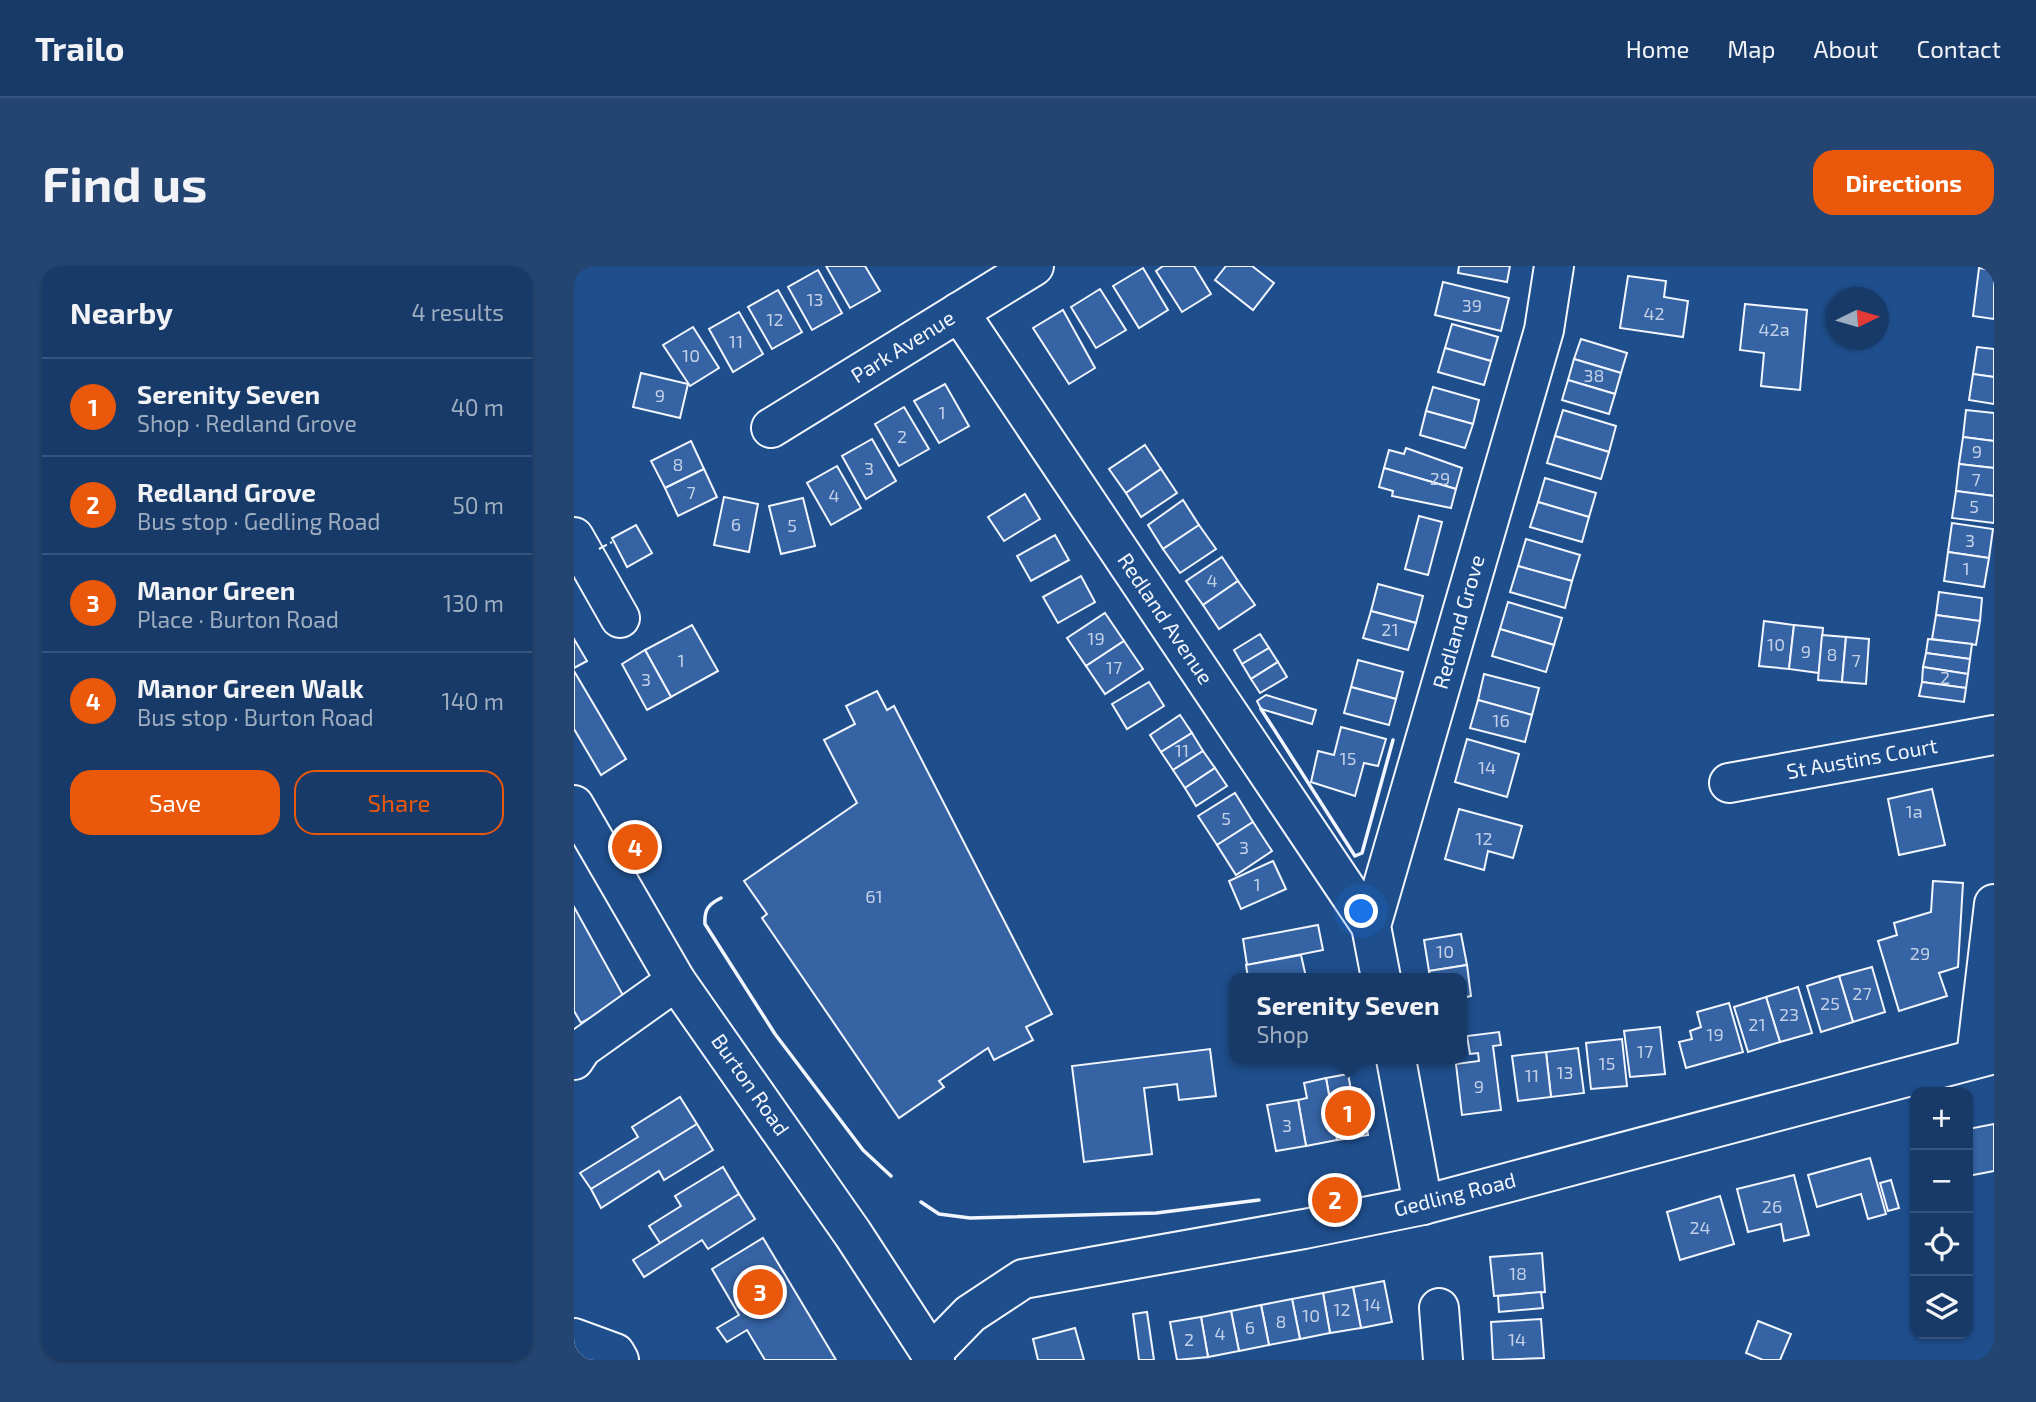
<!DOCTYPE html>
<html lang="en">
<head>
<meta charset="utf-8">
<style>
  body { margin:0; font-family:"Exo 2",sans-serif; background:#244571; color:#f1f3f6 }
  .controls { position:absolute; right:21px; bottom:21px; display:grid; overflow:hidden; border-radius:14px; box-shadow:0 2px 5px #0004 }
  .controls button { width:63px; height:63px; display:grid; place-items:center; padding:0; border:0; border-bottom:2px solid #36547d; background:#173a69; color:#f1f3f6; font:35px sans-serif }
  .compass { position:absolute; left:1252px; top:21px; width:63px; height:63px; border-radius:50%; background:#173a69; box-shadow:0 2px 5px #0004; rotate:85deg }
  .you { position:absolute; left:788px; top:646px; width:24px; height:24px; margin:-18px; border:5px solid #fff; border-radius:50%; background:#1a73e8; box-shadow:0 0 0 10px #1a73e833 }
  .badge { display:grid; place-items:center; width:46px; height:46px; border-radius:50%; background:#ea580c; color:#fff; font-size:23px; font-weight:700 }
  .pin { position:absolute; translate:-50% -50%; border:4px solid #fff; box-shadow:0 2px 7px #0006 }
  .popup { position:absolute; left:655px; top:707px; width:238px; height:91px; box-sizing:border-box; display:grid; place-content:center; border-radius:14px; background:#173a69; filter:drop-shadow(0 2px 5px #0005); font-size:23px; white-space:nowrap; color:#9eadc0 }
  .popup b { font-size:26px; color:#f1f3f6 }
  .popup::after { content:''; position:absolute; left:50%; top:100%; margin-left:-14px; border:14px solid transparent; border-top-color:#173a69 }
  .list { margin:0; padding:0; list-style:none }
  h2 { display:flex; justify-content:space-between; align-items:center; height:91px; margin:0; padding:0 28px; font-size:30px }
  h2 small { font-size:23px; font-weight:400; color:#9eadc0 }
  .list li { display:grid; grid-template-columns:46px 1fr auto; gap:21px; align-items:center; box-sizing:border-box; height:98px; padding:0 28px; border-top:2px solid #36547d }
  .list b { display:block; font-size:26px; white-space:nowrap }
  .list p { margin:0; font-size:23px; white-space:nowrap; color:#9eadc0 }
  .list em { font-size:23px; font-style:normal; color:#9eadc0 }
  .actions { display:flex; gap:14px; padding:21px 28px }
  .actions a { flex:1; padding:16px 0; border:2px solid #ea580c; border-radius:21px; text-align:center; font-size:24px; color:#ea580c }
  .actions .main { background:#ea580c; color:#fff }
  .icon { flex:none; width:38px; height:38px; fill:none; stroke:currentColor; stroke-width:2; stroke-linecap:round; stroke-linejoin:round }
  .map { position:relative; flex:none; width:1420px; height:1094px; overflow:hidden; border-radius:21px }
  header { display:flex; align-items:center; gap:42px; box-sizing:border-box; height:98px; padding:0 35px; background:#173a69; border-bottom:2px solid #36547d }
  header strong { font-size:33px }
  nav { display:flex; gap:38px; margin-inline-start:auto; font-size:24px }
  .intro { display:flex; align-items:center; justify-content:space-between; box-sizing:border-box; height:168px; padding:0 42px }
  h1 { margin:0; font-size:49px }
  .button { padding:18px 32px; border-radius:21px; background:#ea580c; color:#fff; font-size:24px; font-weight:700 }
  main { display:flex; gap:42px; padding:0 42px }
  aside { flex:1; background:#173a69; border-radius:21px; box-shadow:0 2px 5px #0004 }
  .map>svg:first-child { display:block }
</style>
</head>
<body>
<header>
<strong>Trailo</strong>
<nav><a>Home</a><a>Map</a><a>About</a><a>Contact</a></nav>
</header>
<div class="intro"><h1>Find us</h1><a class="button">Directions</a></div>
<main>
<aside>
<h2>Nearby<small>4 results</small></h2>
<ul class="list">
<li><span class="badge">1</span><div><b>Serenity Seven</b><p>Shop · Redland Grove</p></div><em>40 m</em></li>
<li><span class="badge">2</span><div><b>Redland Grove</b><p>Bus stop · Gedling Road</p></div><em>50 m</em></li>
<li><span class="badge">3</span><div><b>Manor Green</b><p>Place · Burton Road</p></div><em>130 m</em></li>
<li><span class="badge">4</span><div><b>Manor Green Walk</b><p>Bus stop · Burton Road</p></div><em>140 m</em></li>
</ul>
<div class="actions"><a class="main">Save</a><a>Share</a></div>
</aside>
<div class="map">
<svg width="1420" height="1094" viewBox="0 0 1420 1094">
  <rect width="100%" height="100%" fill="#1f4e8c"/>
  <!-- building -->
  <g fill="#3563a3" stroke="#f2f6ff" stroke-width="2">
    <path d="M252,0h39l15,25 -30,17z"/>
    <path d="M589,0h31l17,28 -29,18 -26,-41z"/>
    <path d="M652,0h26l22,17 -21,27 -38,-30z"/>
    <path d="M885,0h51l-3,16 -49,-9z"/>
    <path d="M569,2l25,42 -29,18 -26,-42z"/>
    <path d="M1405,2l15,2v49l-21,-3z"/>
    <path d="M244,4l24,43 -30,17 -24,-43z"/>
    <path d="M1054,10l38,5 -2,16 24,4 -5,36 -63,-9z"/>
    <path d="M869,16l66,16 -8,33 -66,-16z"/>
    <path d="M526,23l26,41 -30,18 -25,-41z"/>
    <path d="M204,24l24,42 -30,17 -24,-42z"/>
    <path d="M1171,38l62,6 -7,80 -39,-4 3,-33 -24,-3z"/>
    <path d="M489,44l32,58 -26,16 -36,-56z"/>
    <path d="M165,46l24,42 -30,18 -24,-43z"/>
    <path d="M878,58l46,13 -7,24 -46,-13z"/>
    <path d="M119,61l26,41 -29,18 -27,-41z"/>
    <path d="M1007,73l46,14 -6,20 -47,-14z"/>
    <path d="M1403,81l17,2v28l-21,-3z"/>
    <path d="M871,82l46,13 -7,24 -46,-13z"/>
    <path d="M1000,93l47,14 -6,21 -47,-14z"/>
    <path d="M67,107l47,11 -8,34 -47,-11z"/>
    <path d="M1399,108l21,3v27l-25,-4z"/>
    <path d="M994,114l47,14 -6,20 -47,-14z"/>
    <path d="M371,118l24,42 -30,17 -25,-42z"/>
    <path d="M859,121l46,13 -6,24 -47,-13z"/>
    <path d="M330,141l25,42 -30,17 -24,-42z"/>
    <path d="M989,144l53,16 -7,26 -54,-16z"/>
    <path d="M1392,144l28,3v28l-31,-4z"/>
    <path d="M852,145l47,13 -8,24 -45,-13z"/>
    <path d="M981,170l54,16 -8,27 -54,-16z"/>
    <path d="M1389,171l31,4v27l-35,-4z"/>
    <path d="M298,173l24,42 -30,18 -24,-43z"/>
    <path d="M117,175l13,28 -39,19 -14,-27z"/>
    <path d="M571,179l16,24 -35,24 -17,-24z"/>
    <path d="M832,182l56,20 -6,21 -72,-21 5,-18 15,4z"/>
    <path d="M1385,198l35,4v28l-38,-5z"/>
    <path d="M263,200l24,42 -30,17 -24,-42z"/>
    <path d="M810,202l72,21 -5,19 -59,-12 1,-5 -14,-4z"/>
    <path d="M130,203l13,28 -39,19 -13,-28z"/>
    <path d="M587,203l16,24 -36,24 -15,-24z"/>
    <path d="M971,212l51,15 -7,24 -51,-15z"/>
    <path d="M1382,225l38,5v27l-42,-5z"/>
    <path d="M451,228l15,25 -36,22 -16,-24z"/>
    <path d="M150,231l34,7 -9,48 -35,-7z"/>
    <path d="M229,232l12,48 -34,8 -12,-48z"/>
    <path d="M609,234l16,25 -36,24 -15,-24z"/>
    <path d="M964,236l51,15 -7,25 -52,-15z"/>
    <path d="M845,250l23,6 -14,53 -23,-6z"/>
    <path d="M1378,257l41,6 -4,29 -41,-6z"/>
    <path d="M62,259l16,28 -25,14 -15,-29z"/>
    <path d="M625,259l17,24 -36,24 -17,-24z"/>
    <path d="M481,269l14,25 -38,21 -14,-25z"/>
    <path d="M952,273l54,16 -8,26 -54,-15z"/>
    <path d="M1374,286l41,6 -5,29 -40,-6z"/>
    <path d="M648,291l16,24 -35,24 -17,-24z"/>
    <path d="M944,300l54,15 -7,27 -55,-16z"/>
    <path d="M507,310l14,26 -37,21 -15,-26z"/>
    <path d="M664,315l17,24 -36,24 -16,-24z"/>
    <path d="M804,318l45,12 -7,27 -45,-12z"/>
    <path d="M1365,326l43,6 -2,23 -44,-6z"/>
    <path d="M934,336l54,16 -8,27 -54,-16z"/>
    <path d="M797,345l45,12 -8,27 -45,-12z"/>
    <path d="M531,347l19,28 -38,25 -19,-28z"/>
    <path d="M1362,349l44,6 -4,24 -44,-6z"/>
    <path d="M1190,355l30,4 -5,44 -30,-3z"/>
    <path d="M118,359l26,46 -47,26 -26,-47z"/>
    <path d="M1220,359l29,3 -4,45 -30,-4z"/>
    <path d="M926,363l54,16 -8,27 -54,-16z"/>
    <path d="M686,368l9,14 -27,16 -8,-14z"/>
    <path d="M1248,369l24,2 -4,45 -24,-2z"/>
    <path d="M1272,371l23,2 -3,45 -24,-2z"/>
    <path d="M0,373l13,22 -13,7z"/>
    <path d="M1354,373l44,5 -2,15 -44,-6z"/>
    <path d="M550,375l19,28 -38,25 -19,-28z"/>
    <path d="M695,382l9,14 -27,17 -9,-15z"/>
    <path d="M71,384l26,47 -24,13 -25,-46z"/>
    <path d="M1352,387l44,6 -2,15 -45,-7z"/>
    <path d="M784,394l45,12 -7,27 -45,-12z"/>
    <path d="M704,396l9,15 -27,16 -9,-14z"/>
    <path d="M1349,401l45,7 -2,14 -44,-6z"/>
    <path d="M0,405l52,88 -25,16 -27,-46z"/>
    <path d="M910,408l55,14 -7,27 -54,-15z"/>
    <path d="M575,416l15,24 -37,23 -15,-25z"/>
    <path d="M1348,416l44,6 -2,14 -45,-6z"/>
    <path d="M777,421l45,12 -7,26 -45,-12z"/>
    <path d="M303,425l10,19 7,-4 158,308 -26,13 7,13 -39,20 -6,-12 -49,33 5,6 -45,31 -137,-200 5,-4 -23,-33 113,-78 -33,-63 31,-16 -9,-18z"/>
    <path d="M692,429l50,15 -4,14 -51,-15 -4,-8z"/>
    <path d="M904,434l54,15 -7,27 -55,-14z"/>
    <path d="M606,449l12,18 -31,19 -11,-17z"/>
    <path d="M767,461l45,12 -8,27 -14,-3 -9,33 -44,-14 7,-31 16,4z"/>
    <path d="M618,467l11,18 -30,19 -12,-18z"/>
    <path d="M893,473l52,15 -12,43 -52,-15z"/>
    <path d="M629,485l12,17 -30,20 -12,-18z"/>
    <path d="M641,502l12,18 -31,20 -11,-18z"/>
    <path d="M1358,523l13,56 -46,10 -11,-56z"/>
    <path d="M661,527l18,29 -36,23 -19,-29z"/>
    <path d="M885,543l63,17 -9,32 -25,-7 -4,19 -39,-11z"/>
    <path d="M679,556l19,29 -36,24 -19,-30z"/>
    <path d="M699,595l13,28 -45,20 -12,-28z"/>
    <path d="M1359,615l30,2 -5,84 -19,6 8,23 -48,15 -21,-70 19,-6 -3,-12 37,-11z"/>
    <path d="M0,641l51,92 -44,24 -7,-12z"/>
    <path d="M744,659l5,25 -76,15 -4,-26z"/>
    <path d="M887,668l6,31 -38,6 -5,-31z"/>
    <path d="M727,689l5,22 -58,1 -2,-13z"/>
    <path d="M893,699l4,31 -9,2v-20h-32l-1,-7z"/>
    <path d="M1298,701l13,45 -32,10 -14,-46z"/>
    <path d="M1265,710l14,46 -32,10 -14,-46z"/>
    <path d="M1224,721l14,46 -32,9 -14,-45z"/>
    <path d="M1192,731l14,45 -32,10 -14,-45z"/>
    <path d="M1155,737l14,49 -57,16 -7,-26 13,-3 -2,-8 11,-4 -4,-15z"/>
    <path d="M1086,761l5,47 -35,3 -6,-46z"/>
    <path d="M925,766l2,13 -8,1 8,64 -39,5 -6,-51 23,-3 -1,-8 -8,1 -3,-18z"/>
    <path d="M1048,773l5,47 -36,3 -5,-46z"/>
    <path d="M1004,782l6,45 -33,4 -5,-45z"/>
    <path d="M636,783l6,47 -37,4 -2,-16 -33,4 8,66 -68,8 -12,-96z"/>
    <path d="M972,786l5,45 -33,4 -6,-45z"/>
    <path d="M774,808l3,16 9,-1 8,46 -31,5 -11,-62z"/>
    <path d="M752,812l11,62 -31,6 -8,-46 9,-2 -3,-15z"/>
    <path d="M106,831l17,27 -106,65 -11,-16 58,-36 -6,-10z"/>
    <path d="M724,834l8,46 -30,5 -9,-46z"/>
    <path d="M123,858l16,26 -49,30 -5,-9 -58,37 -10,-19z"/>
    <path d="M1420,858v47l-26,5v-47z"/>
    <path d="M1296,892l16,56 -18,5 -7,-25 -44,13 -9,-32z"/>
    <path d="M149,901l16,27 -79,49 -11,-17 32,-20 -6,-10z"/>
    <path d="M1220,909l15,60 -25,6 -3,-17 -33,8 -11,-43z"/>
    <path d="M1317,914l8,28 -11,3 -8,-28z"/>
    <path d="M165,928l16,25 -47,30 -6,-9 -58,37 -11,-17z"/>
    <path d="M1146,930l14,48 -54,16 -13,-48z"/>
    <path d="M189,972l73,122h-71l-18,-30 -20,12 -10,-14 22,-13 -27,-46z"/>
    <path d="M968,987l3,39 -51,4 -4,-39z"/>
    <path d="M810,1015l8,41 -31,6 -8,-41z"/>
    <path d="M779,1021l8,41 -31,5 -7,-40z"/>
    <path d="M967,1026l2,16 -44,4 -1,-16z"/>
    <path d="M749,1027l7,40 -30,6 -8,-40z"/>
    <path d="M718,1033l8,40 -31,6 -8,-40z"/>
    <path d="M687,1039l8,40 -30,6 -8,-40z"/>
    <path d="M657,1045l8,40 -31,6 -7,-40z"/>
    <path d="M573,1046l7,48h-15l-6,-46z"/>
    <path d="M627,1051l7,40 -31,3 -7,-38z"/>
    <path d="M967,1053l3,39 -51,2 -2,-38z"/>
    <path d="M1184,1055l33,13 -11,26h-17l-17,-7z"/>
    <path d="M501,1062l9,32h-46l-5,-21z"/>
  </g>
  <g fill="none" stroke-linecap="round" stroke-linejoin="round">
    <!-- minor casing -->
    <g stroke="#f2f6ff" stroke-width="42">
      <g id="minor">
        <path d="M385,46l412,614"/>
        <path d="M197,162l263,-162"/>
        <path d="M0,271l46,81"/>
        <path d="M1155,517l265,-48"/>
        <path d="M807,712l-10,-52 173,-596 10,-64"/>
        <path d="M1402,792l18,-154"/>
        <path d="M822,793l27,146"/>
        <path d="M0,794l8,-12 94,-67"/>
        <path d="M865,1042l4,52"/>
        <path d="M0,1072l41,15 4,7"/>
        <path d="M357,1094l1,-7 38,-39 53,-35 281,-50 119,-24 571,-151"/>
      </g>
    </g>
    <!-- major casing -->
    <g stroke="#f2f6ff" stroke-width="42">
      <path id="major" d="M0,539l102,176 177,253 82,126"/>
    </g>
    <!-- minor -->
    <use href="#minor" stroke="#1f4e8c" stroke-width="38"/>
    <!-- major -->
    <use href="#major" stroke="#1f4e8c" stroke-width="38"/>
    <!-- fence -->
    <path stroke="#f2f6ff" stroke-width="2" stroke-dasharray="9 3.5" stroke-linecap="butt" d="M25,283l13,-7"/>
    <!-- wall -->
    <g stroke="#f2f6ff" stroke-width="3.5">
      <path d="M687,443l94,147 7,-3 31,-113"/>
      <path d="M147,632c-12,6 -17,11 -16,26l70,110 88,116 28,26"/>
      <path d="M347,936l18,12 31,4 186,-5 103,-13"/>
    </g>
  </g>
  <g text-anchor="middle" stroke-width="5" stroke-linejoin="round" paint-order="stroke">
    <!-- number labels -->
    <g font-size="18" fill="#c3d1e8">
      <text x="241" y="40">13</text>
      <text x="898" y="46">39</text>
      <text x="1080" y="54">42</text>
      <text x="201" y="60">12</text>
      <text x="1200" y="70">42a</text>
      <text x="162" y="82">11</text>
      <text x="117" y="96">10</text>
      <text x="1020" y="116">38</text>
      <text x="86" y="136">9</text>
      <text x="368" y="153">1</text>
      <text x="328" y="177">2</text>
      <text x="1403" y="192">9</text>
      <text x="104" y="205">8</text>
      <text x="295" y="209">3</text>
      <text x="866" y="219">29</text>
      <text x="1402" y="220">7</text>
      <text x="117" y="233">7</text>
      <text x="260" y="236">4</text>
      <text x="1400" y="247">5</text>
      <text x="162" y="265">6</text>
      <text x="218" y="266">5</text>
      <text x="1396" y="281">3</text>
      <text x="1392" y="309">1</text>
      <text x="638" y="321">4</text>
      <text x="816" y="370">21</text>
      <text x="522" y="379">19</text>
      <text x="1202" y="385">10</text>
      <text x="1232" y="392">9</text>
      <text x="1258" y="395">8</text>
      <text x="107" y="401">1</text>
      <text x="1282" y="401">7</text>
      <text x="540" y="408">17</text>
      <text x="1371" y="418">2</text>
      <text x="72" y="420">3</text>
      <text x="927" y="461">16</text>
      <text x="608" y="491">11</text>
      <text x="774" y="499">15</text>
      <text x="913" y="508">14</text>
      <text x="1340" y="552">1a</text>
      <text x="652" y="559">5</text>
      <text x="910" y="579">12</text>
      <text x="670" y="588">3</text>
      <text x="683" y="625">1</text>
      <text x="300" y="637">61</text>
      <text x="871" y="692">10</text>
      <text x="1346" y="694">29</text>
      <text x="1288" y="734">27</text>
      <text x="1256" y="744">25</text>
      <text x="1215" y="755">23</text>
      <text x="1183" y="765">21</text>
      <text x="1141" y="775">19</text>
      <text x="1071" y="792">17</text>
      <text x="1033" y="804">15</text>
      <text x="991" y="813">13</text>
      <text x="958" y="816">11</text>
      <text x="905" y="827">9</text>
      <text x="713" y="866">3</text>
      <text x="1198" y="947">26</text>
      <text x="1126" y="968">24</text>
      <text x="944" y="1014">18</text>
      <text x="798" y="1045">14</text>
      <text x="768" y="1050">12</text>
      <text x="737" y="1056">10</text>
      <text x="707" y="1062">8</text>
      <text x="676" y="1068">6</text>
      <text x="646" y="1074">4</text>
      <text x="615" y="1080">2</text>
      <text x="943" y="1080">14</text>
    </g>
    <!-- street labels -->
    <g font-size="21" fill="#f2f6ff" stroke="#1f4e8c">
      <text transform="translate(329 81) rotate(-32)" y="7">Park Avenue</text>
      <text transform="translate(591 353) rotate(56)" y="7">Redland Avenue</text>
      <text transform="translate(885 356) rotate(-74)" y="7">Redland Grove</text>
      <text transform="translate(1288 493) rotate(-10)" y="7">St Austins Court</text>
      <text transform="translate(176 819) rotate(55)" y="7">Burton Road</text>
      <text transform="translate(881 929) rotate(-14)" y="7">Gedling Road</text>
    </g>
  </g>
</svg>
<div class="controls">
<button>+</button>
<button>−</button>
<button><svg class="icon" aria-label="locate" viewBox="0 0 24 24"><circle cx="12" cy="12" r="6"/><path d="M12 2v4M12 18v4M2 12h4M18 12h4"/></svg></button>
<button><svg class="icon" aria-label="layers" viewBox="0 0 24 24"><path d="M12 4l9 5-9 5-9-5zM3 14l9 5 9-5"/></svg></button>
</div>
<svg class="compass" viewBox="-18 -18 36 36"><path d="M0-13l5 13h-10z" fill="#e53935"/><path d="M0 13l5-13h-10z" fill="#9eadc0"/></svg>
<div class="you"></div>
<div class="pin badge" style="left:774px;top:847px">1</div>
<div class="popup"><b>Serenity Seven</b>Shop</div>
<div class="pin badge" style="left:761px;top:934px">2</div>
<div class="pin badge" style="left:186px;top:1026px">3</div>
<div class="pin badge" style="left:61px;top:581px">4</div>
</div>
</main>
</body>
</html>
